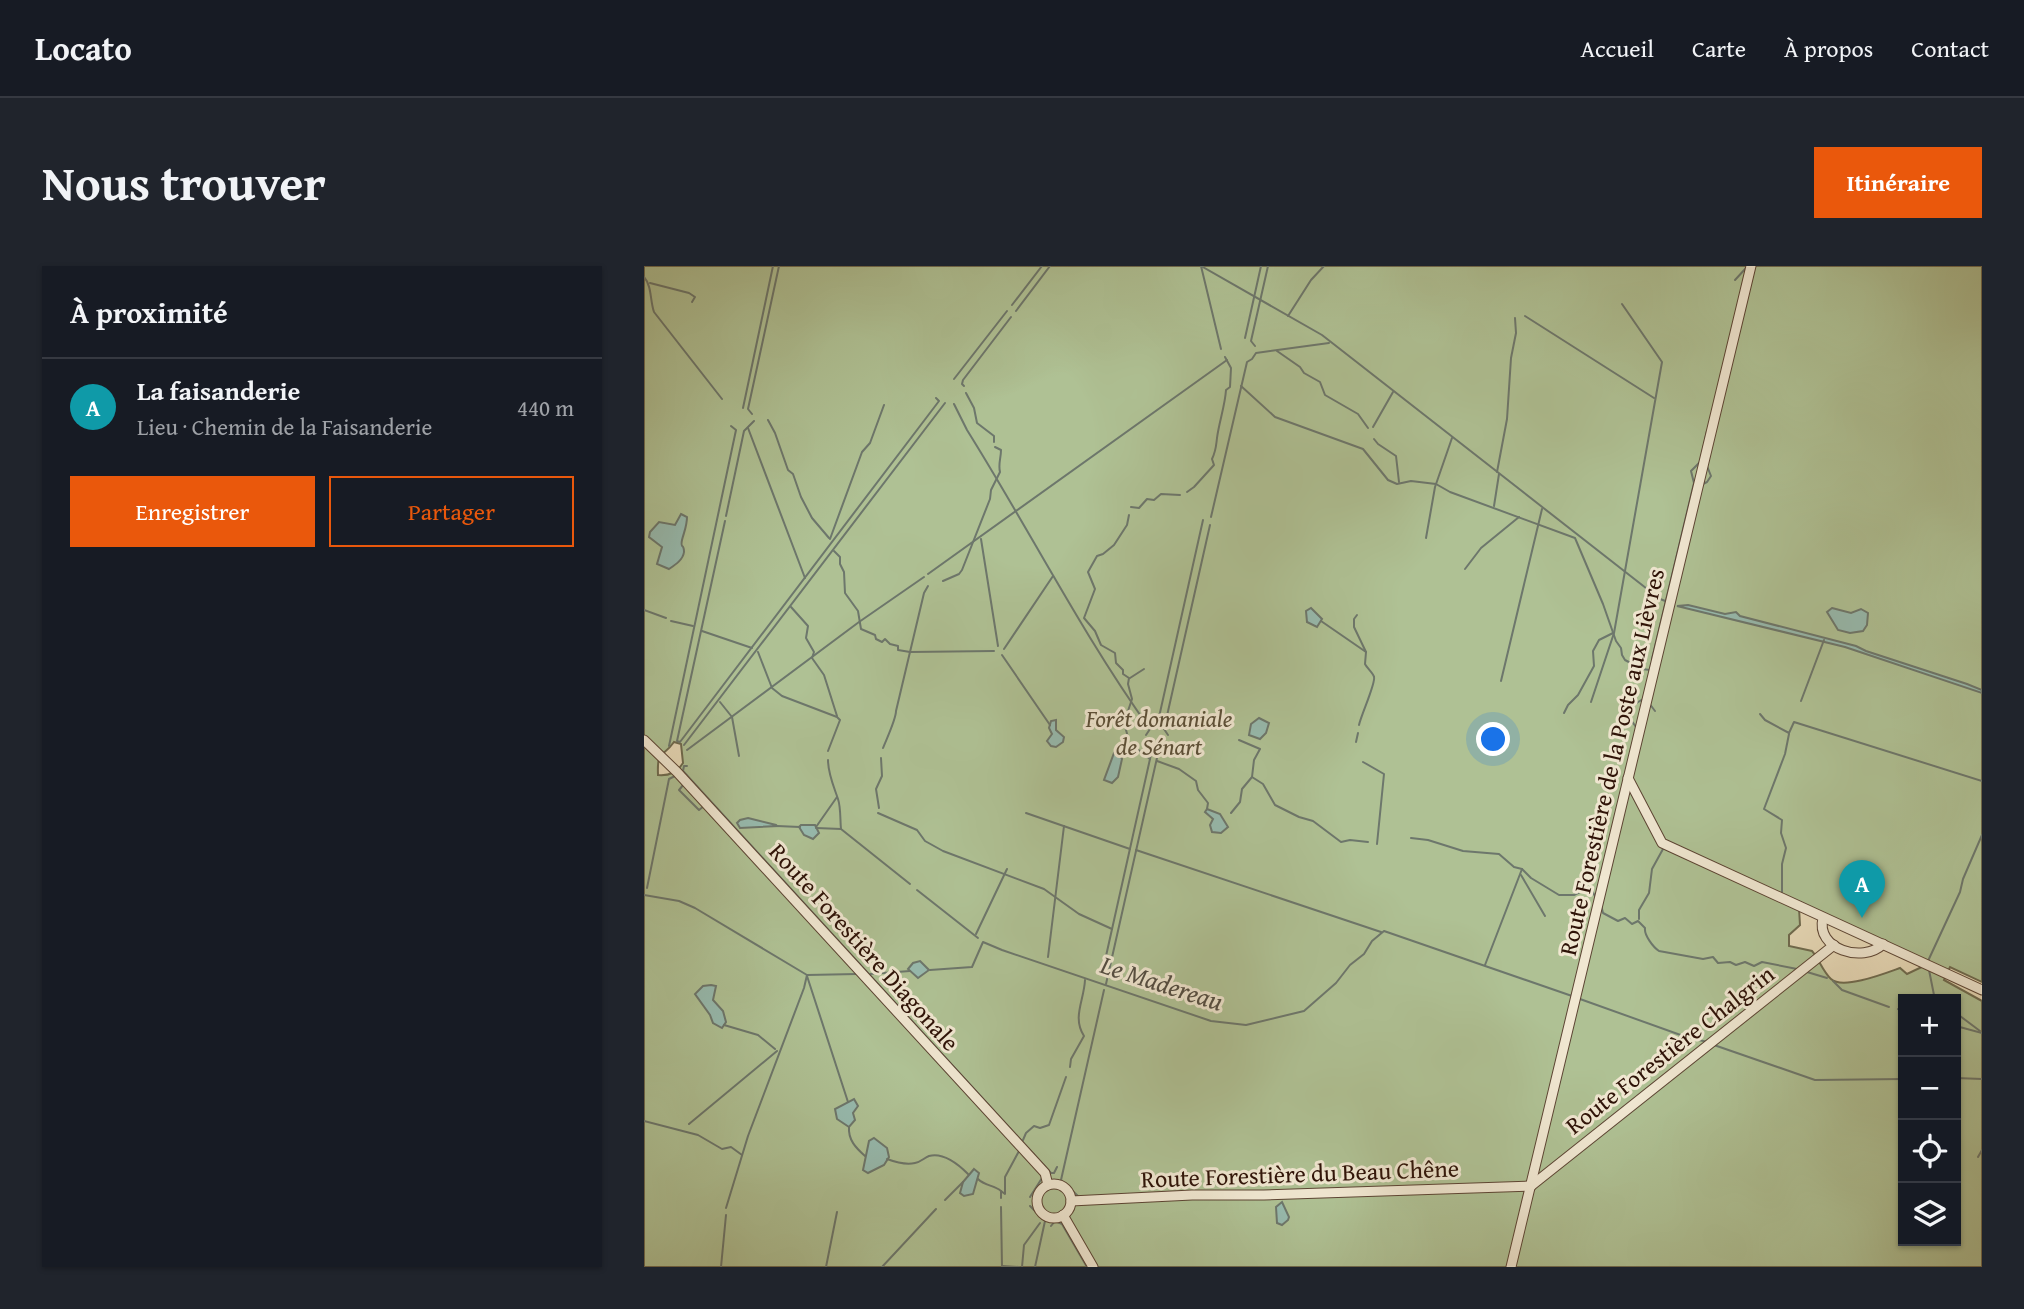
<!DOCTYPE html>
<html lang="fr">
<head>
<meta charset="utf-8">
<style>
  body { margin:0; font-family:"Gentium Book Plus",serif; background:#20242c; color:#f1f3f6 }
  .controls { position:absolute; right:21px; bottom:21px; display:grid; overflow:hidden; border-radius:0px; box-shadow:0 2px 5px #0004 }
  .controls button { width:63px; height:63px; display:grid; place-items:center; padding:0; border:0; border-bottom:2px solid #363941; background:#171b24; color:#f1f3f6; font:35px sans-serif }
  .you { position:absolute; left:850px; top:474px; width:24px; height:24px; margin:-18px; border:5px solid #fff; border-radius:50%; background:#1a73e8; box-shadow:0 0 0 10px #1a73e833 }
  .badge { display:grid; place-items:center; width:46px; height:46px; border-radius:50%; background:#ea580c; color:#fff; font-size:23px; font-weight:700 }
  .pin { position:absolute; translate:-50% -58px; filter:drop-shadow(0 2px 4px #0008) }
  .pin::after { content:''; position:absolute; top:37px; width:24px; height:21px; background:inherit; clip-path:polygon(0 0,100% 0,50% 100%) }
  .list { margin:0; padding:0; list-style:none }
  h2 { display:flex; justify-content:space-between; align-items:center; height:91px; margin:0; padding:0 28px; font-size:30px }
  h2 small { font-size:23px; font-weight:400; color:#9ea1a6 }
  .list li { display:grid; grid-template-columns:46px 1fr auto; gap:21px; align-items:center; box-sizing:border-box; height:98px; padding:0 28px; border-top:2px solid #363941 }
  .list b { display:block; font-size:26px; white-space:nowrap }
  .list p { margin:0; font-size:23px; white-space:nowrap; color:#9ea1a6 }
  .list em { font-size:23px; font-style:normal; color:#9ea1a6 }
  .actions { display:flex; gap:14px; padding:21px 28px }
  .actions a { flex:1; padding:16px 0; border:2px solid #ea580c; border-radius:0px; text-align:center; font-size:24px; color:#ea580c }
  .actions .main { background:#ea580c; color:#fff }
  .icon { flex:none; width:38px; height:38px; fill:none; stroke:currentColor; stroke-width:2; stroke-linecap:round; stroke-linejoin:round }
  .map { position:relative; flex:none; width:1338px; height:1001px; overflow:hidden; border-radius:0px }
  header { display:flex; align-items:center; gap:42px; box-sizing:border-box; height:98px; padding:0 35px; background:#171b24; border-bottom:2px solid #363941 }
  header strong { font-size:33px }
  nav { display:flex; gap:38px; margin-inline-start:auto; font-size:24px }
  .intro { display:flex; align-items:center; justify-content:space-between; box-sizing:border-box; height:168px; padding:0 42px }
  h1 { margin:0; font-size:49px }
  .button { padding:18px 32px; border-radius:0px; background:#ea580c; color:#fff; font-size:24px; font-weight:700 }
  main { display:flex; gap:42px; padding:0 42px }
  aside { flex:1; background:#171b24; border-radius:0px; box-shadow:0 2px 5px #0004 }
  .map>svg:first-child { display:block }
</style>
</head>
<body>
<header>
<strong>Locato</strong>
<nav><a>Accueil</a><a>Carte</a><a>À propos</a><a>Contact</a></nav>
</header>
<div class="intro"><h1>Nous trouver</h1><a class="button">Itinéraire</a></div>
<main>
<aside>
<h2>À proximité<small></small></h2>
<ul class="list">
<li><span class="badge" style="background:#0f9aa8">A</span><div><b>La faisanderie</b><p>Lieu · Chemin de la Faisanderie</p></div><em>440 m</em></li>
</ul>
<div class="actions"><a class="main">Enregistrer</a><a>Partager</a></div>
</aside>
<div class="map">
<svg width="1338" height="1001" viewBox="0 0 1338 1001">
  <rect width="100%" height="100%" fill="#e8dab8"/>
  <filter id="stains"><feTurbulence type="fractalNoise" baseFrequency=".00286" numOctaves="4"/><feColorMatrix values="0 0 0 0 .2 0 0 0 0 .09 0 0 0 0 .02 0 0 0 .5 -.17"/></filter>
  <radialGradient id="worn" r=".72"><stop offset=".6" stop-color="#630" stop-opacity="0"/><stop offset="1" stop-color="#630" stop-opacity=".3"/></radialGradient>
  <!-- green -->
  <path fill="#afc194" stroke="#6e6a4e" stroke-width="2" fill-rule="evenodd" d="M0,0h1338v716l-32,-15 -6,13 38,21v266h-1338zM30,476l7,2 2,19c-6,9 -13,13 -25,12 -1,-26 4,-16 16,-33zM1155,642l127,57 -19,9 -7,-6c-14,5 -57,22 -69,11 -8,-7 -12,-20 -19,-28l-23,-5v-11l11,-10zM1259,733h53v242h-53z"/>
  <!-- water -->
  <g fill="#97bbaf" stroke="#6d776c" stroke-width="2">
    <path d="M37,248l6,3c0,9 -3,15 -5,23 -2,10 2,2 2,12 -1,8 -9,13 -15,17l-12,-5 5,-17 -13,-10 1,-5 9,-10 16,3z"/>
    <path d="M1044,339l37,9 11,-2 4,4 116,30 10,5 101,33 15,6v3l-137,-46 -168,-41z"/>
    <path d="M667,342l11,11 -5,8 -10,-5 -1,-11z"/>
    <path d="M1188,342l19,5 10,-4 7,4 -1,12 -4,6 -13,2 -12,-3 -11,-18z"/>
    <path d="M615,452l10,5 -3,10 -6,6 -11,-4 2,-11z"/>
    <path d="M412,454v10l8,7 -1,5 -7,5 -5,-1 -4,-5 5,-7 -3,-6 2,-7z"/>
    <path d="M470,487l6,2 2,4 -4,18 -6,6 -8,-3z"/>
    <path d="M563,543l13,5 8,13 -7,6 -9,-1 -2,-7 3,-6 -8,-7z"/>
    <path d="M104,552l28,7 1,1 -37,2 -3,-5 3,-3z"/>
    <path d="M157,559h14l4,8 -6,6 -9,-4 -5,-8z"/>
    <path d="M276,695l9,9 -11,8 -10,-9 5,-6z"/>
    <path d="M67,719l5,1 -3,14 10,11 3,11 -4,6 -9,-5 -3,-8 -15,-21 8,-8z"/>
    <path d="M210,833l4,7 -5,7 2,7 -6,7 -12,-8 -2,-10z"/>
    <path d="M230,872l13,10 2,9 -5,8 -16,8 -5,-3 6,-29z"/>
    <path d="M330,903l5,4 -6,21 -9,2 -4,-3 3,-11z"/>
    <path d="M638,936l7,15 -1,3 -6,5 -5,-2 -1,-16z"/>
  </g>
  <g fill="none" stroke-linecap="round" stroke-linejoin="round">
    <!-- stream -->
    <g stroke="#6d776c" stroke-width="2">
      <path d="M557,0l121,69 338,264 8,3"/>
      <path d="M557,0l20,83"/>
      <path d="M0,11c8,9 6,24 10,35l68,87"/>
      <path d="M1091,14l11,-12"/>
      <path d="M6,17l39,10 6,4 -3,5"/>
      <path d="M368,39l30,-39"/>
      <path d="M372,45l34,-45"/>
      <path d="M644,50l23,-36 13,-14"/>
      <path d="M881,50l129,82"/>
      <path d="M601,72l16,-72"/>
      <path d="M611,80l-4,-5 17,-75"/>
      <path d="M633,85l23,16 4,6 16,9 5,13 33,19 10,14"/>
      <path d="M310,113l53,-68"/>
      <path d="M320,120l-2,-2 1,-4 48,-63"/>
      <path d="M597,120l34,31 88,32 25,31 9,4 14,-3 25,3 14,8 125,46 28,66 13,37 5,7 1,7 3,5 17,9 8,1"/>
      <path d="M322,127l8,15 3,15 17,13v6"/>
      <path d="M310,138l13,26c62,99 115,204 183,299l-4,6"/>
      <path d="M99,142l30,-142"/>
      <path d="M108,148l-4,-5 31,-143"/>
      <path d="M124,154l7,13 13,37 5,4 8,23 11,21 17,20"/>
      <path d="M729,161l20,-35"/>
      <path d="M104,162l57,150"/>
      <path d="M730,173l4,5 18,12 3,26"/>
      <path d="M853,206l10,-53 4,-61 5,-25 -1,-15"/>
      <path d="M1059,218l4,-2 4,-6 -4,-10"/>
      <path d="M543,226l7,-5 20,-22 -2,-6c4,-8 4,-13 5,-21 2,-16 8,-32 9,-48l4,-3 1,-19 -6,-11"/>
      <path d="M850,240l5,-32"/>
      <path d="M487,241l8,1 8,-9 7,1 7,-6 19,1"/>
      <path d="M82,250l18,-85 10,-10"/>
      <path d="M567,251l36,-155 5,-3 4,-6 73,-10"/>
      <path d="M81,255l-48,220 3,1 259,-341 -3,-3"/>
      <path d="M782,272l9,-51 17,-49"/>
      <path d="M186,273l32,-87 8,-9 14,-38"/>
      <path d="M337,273l17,107"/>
      <path d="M190,285l6,6v7l4,8 1,21 13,18 3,18 14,6 1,4 6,3 3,-3 5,5 8,2v4l12,2 84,-1"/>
      <path d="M821,303l16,-21 38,-31"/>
      <path d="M284,308l299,-214"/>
      <path d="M299,315l16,-7 3,-4 28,-71 1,-9 9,-18c-2,-8 1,-14 1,-22l-6,-3"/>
      <path d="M147,341l17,19 -2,12 8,14 -2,6 12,17 13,41"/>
      <path d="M0,344l22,8"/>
      <path d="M713,349l-3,4v8l12,25"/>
      <path d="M27,355l22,5"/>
      <path d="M677,355l45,31 -1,12c2,4 9,10 9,13 2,6 -13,38 -15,48"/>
      <path d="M58,365l50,17"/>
      <path d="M360,383l49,-73"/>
      <path d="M114,386l14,36 10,8 55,21 3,3 -12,31"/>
      <path d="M358,389l48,70"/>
      <path d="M1008,393l42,-176 -3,-12 9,-9 7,-31"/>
      <path d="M486,412l14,-9"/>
      <path d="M857,415l41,-172"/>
      <path d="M1157,435l23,-61"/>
      <path d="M76,436l12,15 7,39"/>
      <path d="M947,436l23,-69 48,-271 -40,-58"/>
      <path d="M1005,437l6,8"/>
      <path d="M986,446l5,-8 8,-5"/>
      <path d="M920,447l4,-8 10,-10 16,-29 -1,-15 6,-11 14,-7"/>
      <path d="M1116,448l5,6 24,13 5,-11 188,59"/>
      <path d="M987,454l5,7"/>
      <path d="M506,463l7,-3 46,-206"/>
      <path d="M524,469l-4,-6 46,-204"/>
      <path d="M484,471l-4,-14 8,-24 -4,-15 1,-6 -6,-4v-4l-7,-7 -1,-10 -14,-8 -6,-14 -11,-13 11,-29 -7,-17 9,-16 6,-2 11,-9 13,-20 2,-10"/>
      <path d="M595,474l21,9 -6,11 -2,17"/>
      <path d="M712,476l2,-9"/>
      <path d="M40,479l261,-342"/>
      <path d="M488,479l18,14"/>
      <path d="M25,480l67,-316 -5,-4"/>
      <path d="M239,482c4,-10 13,-29 13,-37l28,-118 4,-7"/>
      <path d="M43,484l172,-128 65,-45"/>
      <path d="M184,494c0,14 6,27 10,39 3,9 2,21 3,30l69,55"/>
      <path d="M513,495l22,8 17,12 2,9 10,13 -1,6"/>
      <path d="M719,496l21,12 -7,70"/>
      <path d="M43,500h-3l-1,5 368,402h3l3,-6"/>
      <path d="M40,518l-5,6 20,20 5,-4"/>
      <path d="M235,542l-3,-19 6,-13 -1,-18"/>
      <path d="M234,547l39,17 8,11 18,10 101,38 35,25 33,15"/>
      <path d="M382,547l104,36"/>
      <path d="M587,547l9,-11 2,-13 10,-12 11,7 12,21 24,12 14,4 28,21 9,-2 18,2"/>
      <path d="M133,560l23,1"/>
      <path d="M172,561l21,-30"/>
      <path d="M172,562l25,1"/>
      <path d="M767,572l17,2 35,11 36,3 15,13 8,2 9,9 28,17h15l16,-8 6,11"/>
      <path d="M492,584l245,82"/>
      <path d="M877,609l24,41"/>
      <path d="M3,622l22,-109 6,-3"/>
      <path d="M273,624l61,48"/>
      <path d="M1138,626v-28l4,-16 -5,-15 1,-13 -18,-11 21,-55 4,-20"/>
      <path d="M0,629l35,6 16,7 112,67 50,-1"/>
      <path d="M957,639l2,8 15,8 7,-3 7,6 6,-3 7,7c-1,7 8,19 14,23l44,8 10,-2 5,6 12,-1 6,3 9,-3 9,4 8,-4 35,7"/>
      <path d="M995,653v-9l10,-17 3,-24 11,-20"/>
      <path d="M332,668l31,-65"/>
      <path d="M404,691l16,-131"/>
      <path d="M1284,695l32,-69 3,-13 19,-44"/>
      <path d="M841,699l37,-96"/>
      <path d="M286,704l42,-3 11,-25 19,8 209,71 35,4 58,-14 32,-28 14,-18 14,-11 8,-13 12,-10 188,65"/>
      <path d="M1285,704l5,25 5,4"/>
      <path d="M1163,706l20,6"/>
      <path d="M226,708l40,-3"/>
      <path d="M458,708l50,-224 -7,-7"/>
      <path d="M163,710l41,126"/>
      <path d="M1189,715l9,9 47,17"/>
      <path d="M462,718l53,-235"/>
      <path d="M936,733l109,39 19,4"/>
      <path d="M1254,743l5,2"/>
      <path d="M1312,747l24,18"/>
      <path d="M80,759l34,10 17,14"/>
      <path d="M1312,760l26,7"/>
      <path d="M1070,779l101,35 88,-1"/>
      <path d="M426,801l1,-8 13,-23c-12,-19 0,-35 1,-56"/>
      <path d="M1312,812l26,1"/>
      <path d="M0,855l54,14 24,14 9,-2 11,8"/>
      <path d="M45,858l88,-73"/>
      <path d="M205,861c-1,13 7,21 16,29"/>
      <path d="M379,874l3,-7 8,-7 6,2 9,-3 17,-48"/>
      <path d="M1334,891l4,-7"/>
      <path d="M243,893c8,3 19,6 28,4 6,-1 9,-5 14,-7 15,-4 30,9 39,18"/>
      <path d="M334,913c7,7 16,6 23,12v7"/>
      <path d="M357,925l4,3v-17l14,-26"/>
      <path d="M386,931l12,-19"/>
      <path d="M435,931l-18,-17 43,-190"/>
      <path d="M301,934l18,-18"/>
      <path d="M386,940l15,15 -10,46"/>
      <path d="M357,941l1,60"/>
      <path d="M82,942l22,-72 56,-148 3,-13"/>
      <path d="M407,960l4,-5 7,3 25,43"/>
      <path d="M358,1000l17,1"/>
      <path d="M77,1001l5,-52"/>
      <path d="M182,1001l11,-55"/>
      <path d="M238,1001l54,-58"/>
      <path d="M378,1001l2,-22 16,-22"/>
    </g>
    <!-- minor casing -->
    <g stroke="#5c4433" stroke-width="11">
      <g id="minor">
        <path d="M0,474l33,32 368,401 3,12"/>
        <path d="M984,512l34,65 320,147"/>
        <path d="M1179,652c-8,31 40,46 60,26"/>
        <circle cx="410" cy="935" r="17"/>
        <path d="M887,920l303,-241"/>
        <path d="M427,935l121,-6h72l267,-9"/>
        <path d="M419,949l30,52"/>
        <path d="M867,1001l240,-1001"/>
      </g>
    </g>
    <!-- minor -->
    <use href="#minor" stroke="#f0e7d1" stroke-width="9"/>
  </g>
  <g text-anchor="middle" stroke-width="6" stroke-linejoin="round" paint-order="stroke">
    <!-- park labels -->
    <g font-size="24" font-style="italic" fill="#5b4f38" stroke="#f0e7d1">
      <text x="515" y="461">Forêt domaniale<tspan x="515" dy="28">de Sénart</tspan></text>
    </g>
    <!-- street labels -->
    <g font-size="24" fill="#2e1207" stroke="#f0e7d1">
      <text transform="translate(968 496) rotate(-77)" y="8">Route Forestière de la Poste aux Lièvres</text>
      <text transform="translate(220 681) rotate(48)" y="8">Route Forestière Diagonale</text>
      <text transform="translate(1026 784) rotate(-38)" y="8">Route Forestière Chalgrin</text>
      <text transform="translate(656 908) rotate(-2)" y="8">Route Forestière du Beau Chêne</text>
    </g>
    <!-- water labels -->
    <g font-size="26" font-style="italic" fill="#534d42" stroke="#f0e7d1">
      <text transform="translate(518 717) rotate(18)" y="9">Le Madereau</text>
    </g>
  </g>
  <rect width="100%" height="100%" filter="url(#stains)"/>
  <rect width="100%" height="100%" fill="url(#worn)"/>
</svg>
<div class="controls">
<button>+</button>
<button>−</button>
<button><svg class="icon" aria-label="locate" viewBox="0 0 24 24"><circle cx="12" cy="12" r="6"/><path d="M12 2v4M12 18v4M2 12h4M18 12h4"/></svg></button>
<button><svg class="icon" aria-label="layers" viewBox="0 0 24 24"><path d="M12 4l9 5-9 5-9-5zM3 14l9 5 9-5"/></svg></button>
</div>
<div class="you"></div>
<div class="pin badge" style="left:1218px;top:652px;background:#0f9aa8">A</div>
</div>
</main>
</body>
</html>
